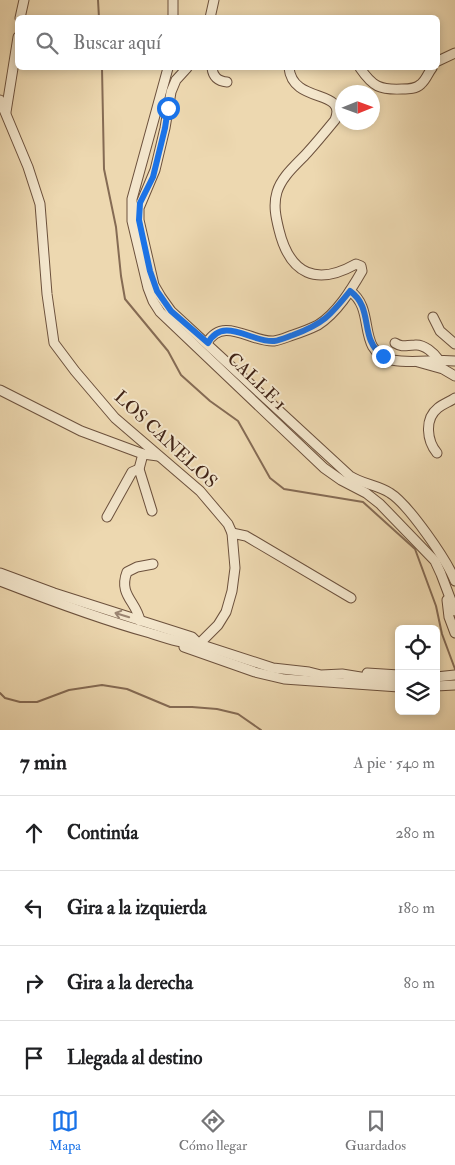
<!DOCTYPE html>
<html lang="es">
<head>
<meta charset="utf-8">
<style>
  body { margin:0; font-family:"IM FELL Double Pica",serif; background:#f2f2f2; color:#202124 }
  .controls { position:absolute; right:15px; bottom:15px; display:grid; overflow:hidden; border-radius:8px; box-shadow:0 2px 8px #0003 }
  .controls button { width:45px; height:45px; display:grid; place-items:center; padding:0; border:0; border-bottom:1px solid #e0e0e0; background:#fff; color:#202124; font:25px sans-serif }
  .compass { position:absolute; left:335px; top:85px; width:45px; height:45px; border-radius:50%; background:#fff; box-shadow:0 2px 8px #0003; rotate:89deg }
  .stop { position:absolute; width:15px; height:15px; margin:-11px; border:4px solid #1a73e8; border-radius:50%; background:#fff }
  .stop.end { background:#1a73e8; border-color:#fff; box-shadow:0 1px 5px #0008 }
  .list { margin:0; padding:0; list-style:none }
  h2 { display:flex; justify-content:space-between; align-items:center; height:65px; margin:0; padding:0 20px; font-size:21px }
  h2 small { font-size:16px; font-weight:400; color:#757577 }
  .list li { display:grid; grid-template-columns:32px 1fr auto; gap:15px; align-items:center; box-sizing:border-box; height:75px; padding:0 20px; border-top:1px solid #e0e0e0 }
  .list b { display:block; font-size:19px; white-space:nowrap }
  .list em { font-size:16px; font-style:normal; color:#757577 }
  .icon { flex:none; width:28px; height:28px; fill:none; stroke:currentColor; stroke-width:2; stroke-linecap:round; stroke-linejoin:round }
  .map { position:relative; flex:none; width:455px; height:730px; overflow:hidden }
  .search { position:absolute; background:#fff; box-shadow:0 2px 8px #0003; left:15px; right:15px; top:15px; height:55px; display:flex; align-items:center; gap:12px; box-sizing:border-box; padding:0 18px; border-radius:8px; color:#757577; font-size:19px }
  .sheet { height:365px; background:#fff }
  nav { display:flex; justify-content:space-around; align-items:center; box-sizing:border-box; height:70px; border-top:1px solid #e0e0e0; background:#fff; font-size:14px; color:#757577 }
  nav a { display:grid; justify-items:center; gap:2px }
  nav .on { color:#1a73e8 }
  .map>svg:first-child { display:block }
</style>
</head>
<body>
<div class="map">
<svg width="455" height="730" viewBox="0 0 455 730">
  <rect width="100%" height="100%" fill="#edd8b0"/>
  <filter id="stains"><feTurbulence type="fractalNoise" baseFrequency=".004" numOctaves="4"/><feColorMatrix values="0 0 0 0 .2 0 0 0 0 .09 0 0 0 0 .02 0 0 0 .5 -.17"/></filter>
  <radialGradient id="worn" r=".72"><stop offset=".6" stop-color="#630" stop-opacity="0"/><stop offset="1" stop-color="#630" stop-opacity=".3"/></radialGradient>
  <g fill="none" stroke-linecap="round" stroke-linejoin="round">
    <!-- stream -->
    <g stroke="#856b54" stroke-width="2">
      <path d="M98,0l1,18"/>
      <path d="M102,68l2,101 12,58 5,49 4,23 43,52 13,24 29,26 28,20 32,57 14,11 79,13 52,47 21,57 6,28 13,35"/>
      <path d="M0,693l5,5 15,4h17l32,-12 33,-5 25,4 43,18h22l25,2 21,5 23,16"/>
    </g>
    <!-- minor casing -->
    <g stroke="#6c513d" stroke-width="11">
      <g id="minor">
        <path d="M20,18l4,-18"/>
        <path d="M173,18v-18"/>
        <path d="M210,18l4,-18"/>
        <path d="M438,61l17,-8"/>
        <path d="M168,68l-36,131v22l16,67 5,13 7,11 164,156 17,12 25,13 14,11 55,57 6,13 14,37"/>
        <path d="M187,68l-11,12 -5,12 -6,36 -10,42 -16,38v12l15,65 7,12 10,14 179,165c12,8 28,9 40,17 18,11 57,67 65,88"/>
        <path d="M212,68c1,8 5,13 15,14"/>
        <path d="M360,68c13,19 20,22 42,21 7,0 14,0 19,-5 5,-4 7,-11 11,-16"/>
        <path d="M0,100l28,67 12,37 7,90 7,49 21,28 40,47 85,73 28,33 4,9 3,35 -3,23 -6,21 -8,13 -19,19"/>
        <path d="M6,112l12,-75"/>
        <path d="M350,291c27,19 5,60 42,69 21,4 42,-1 63,1"/>
        <path d="M433,317l7,14 15,13"/>
        <path d="M207,343c16,-28 45,0 67,-2 7,-1 13,-4 19,-6 9,-3 17,-6 25,-10 19,-12 33,-35 44,-54l-1,-5 -5,-2c-39,22 -66,11 -77,-34 -3,-12 -6,-25 -2,-38 5,-16 19,-27 30,-39 10,-11 19,-22 28,-33 13,-32 -42,-15 -46,-52"/>
        <path d="M395,343c8,5 11,2 20,2 9,-1 19,8 24,15"/>
        <path d="M418,362l25,7 12,7"/>
        <path d="M0,390l81,41 62,23 15,2"/>
        <path d="M437,453c-10,-12 -13,-34 1,-45 5,-4 11,-6 17,-10"/>
        <path d="M143,454l-4,15 13,42"/>
        <path d="M107,517l25,-45 7,-3"/>
        <path d="M232,533l14,3 105,62"/>
        <path d="M0,573l54,20 138,44 7,7"/>
        <path d="M0,581c49,19 99,38 150,52 16,5 33,11 49,11l74,24 36,4 12,3 21,-1 43,7h14"/>
        <path d="M447,600l2,17 6,16"/>
        <path d="M140,621c-3,-19 -22,-26 -13,-49l10,-5 16,-3"/>
        <path d="M184,647l71,25 29,7 115,8"/>
        <path d="M367,673l32,2"/>
        <path d="M436,677l19,-2"/>
        <path d="M436,686l19,-1"/>
      </g>
    </g>
    <!-- minor -->
    <use href="#minor" stroke="#f3e6cc" stroke-width="9"/>
  </g>
  <!-- one-way arrows -->
  <defs><path id="oneway-shaft" d="M-6 0H5M1.5-3L5.5 0L1.5 3" fill="none" stroke-width="1.6" stroke-linecap="round" stroke-linejoin="round" transform="scale(1.25)"/></defs>
  <use stroke="#9a8572" href="#oneway-shaft" transform="translate(122 615) rotate(-163)"/>
  <g fill="none" stroke-linecap="round" stroke-linejoin="round">
    <!-- route -->
    <path stroke="#1a73e8" stroke-width="6" d="M168,108l-3,20 -12,49 -13,26 -1,17 11,51 7,20 14,20 37,32c15,-28 44,0 66,-2 7,-1 13,-4 19,-6 30,-11 37,-19 57,-44 25,18 8,47 33,65"/>
  </g>
  <g text-anchor="middle" stroke-width="4" stroke-linejoin="round" paint-order="stroke">
    <!-- street labels -->
    <g font-size="18" fill="#412417" stroke="#f3e6cc">
      <text transform="translate(257 381) rotate(44)" y="6">CALLE 1</text>
      <text transform="translate(166 439) rotate(43)" y="6">LOS CANELOS</text>
    </g>
  </g>
  <rect width="100%" height="100%" filter="url(#stains)"/>
  <rect width="100%" height="100%" fill="url(#worn)"/>
</svg>
<div class="controls">
<button><svg class="icon" aria-label="locate" viewBox="0 0 24 24"><circle cx="12" cy="12" r="6"/><path d="M12 2v4M12 18v4M2 12h4M18 12h4"/></svg></button>
<button><svg class="icon" aria-label="layers" viewBox="0 0 24 24"><path d="M12 4l9 5-9 5-9-5zM3 14l9 5 9-5"/></svg></button>
</div>
<svg class="compass" viewBox="-18 -18 36 36"><path d="M0-13l5 13h-10z" fill="#e53935"/><path d="M0 13l5-13h-10z" fill="#757577"/></svg>
<div class="stop" style="left:168px;top:108px"></div>
<div class="stop end" style="left:383px;top:356px"></div>
<div class="search"><svg class="icon" aria-label="search" viewBox="0 0 24 24"><circle cx="10" cy="10" r="6"/><path d="M15 15l6 6"/></svg>Buscar aquí</div>
</div>
<section class="sheet">
<h2>7 min<small>A pie · 540 m</small></h2>
<ul class="list">
<li><svg class="icon" aria-label="ahead" viewBox="0 0 24 24"><path d="M12 20V5M6 11l6-6 6 6"/></svg><div><b>Continúa</b></div><em>280 m</em></li>
<li><svg class="icon" aria-label="left" viewBox="0 0 24 24"><path d="M17 20v-9H6M10 6l-5 5 5 5"/></svg><div><b>Gira a la izquierda</b></div><em>180 m</em></li>
<li><svg class="icon" aria-label="right" viewBox="0 0 24 24"><path d="M7 20v-9h11M14 6l5 5-5 5"/></svg><div><b>Gira a la derecha</b></div><em>80 m</em></li>
<li><svg class="icon" aria-label="arrive" viewBox="0 0 24 24"><path d="M6 21V4h12l-3 4 3 4H6"/></svg><div><b>Llegada al destino</b></div></li>
</ul>
</section>
<nav>
<a class="on"><svg class="icon" aria-label="map" viewBox="0 0 24 24"><path d="M3 6l6-2 6 2 6-2v14l-6 2-6-2-6 2zM9 4v14M15 6v14"/></svg>Mapa</a>
<a><svg class="icon" aria-label="directions" viewBox="0 0 24 24"><path d="M12 3l9 9-9 9-9-9zM9 14v-3h6M13 9l2 2-2 2"/></svg>Cómo llegar</a>
<a><svg class="icon" aria-label="saved" viewBox="0 0 24 24"><path d="M7 4h10v16l-5-4-5 4z"/></svg>Guardados</a>
</nav>
</body>
</html>
